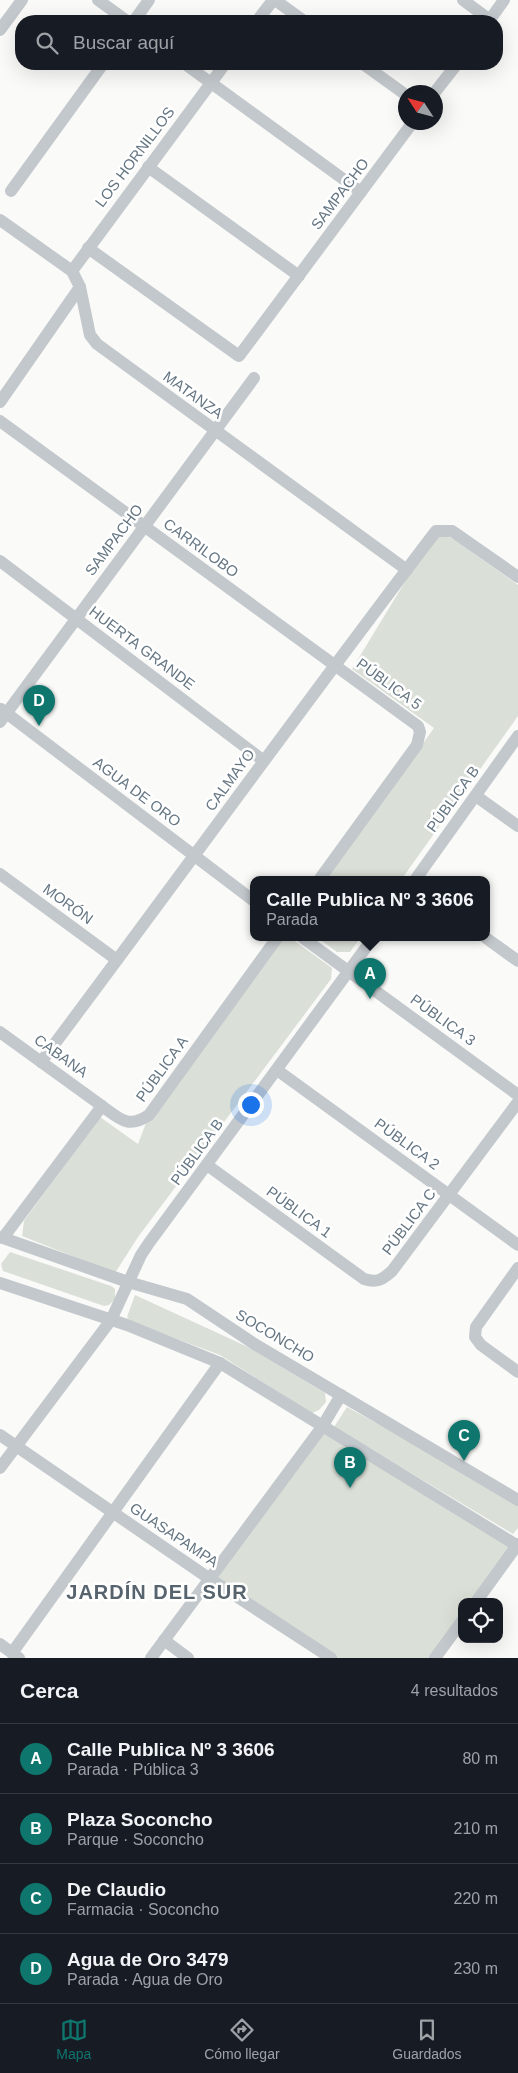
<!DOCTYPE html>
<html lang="es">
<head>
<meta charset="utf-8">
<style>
  body { margin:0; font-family:Arial,sans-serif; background:#242831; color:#f1f3f6 }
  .controls { position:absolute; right:15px; bottom:15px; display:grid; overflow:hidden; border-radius:10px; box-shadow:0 5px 20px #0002 }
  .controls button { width:45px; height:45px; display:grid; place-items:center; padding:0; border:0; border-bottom:1px solid #363941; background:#171b24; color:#f1f3f6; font:25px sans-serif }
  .compass { position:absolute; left:398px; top:85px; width:45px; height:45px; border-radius:50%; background:#171b24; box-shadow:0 5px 20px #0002; rotate:306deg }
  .you { position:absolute; left:250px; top:1104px; width:18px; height:18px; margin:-12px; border:4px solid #fff; border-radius:50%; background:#1a73e8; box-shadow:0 0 0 8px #1a73e833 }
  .badge { display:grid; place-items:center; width:32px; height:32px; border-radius:50%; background:#0f766e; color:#fff; font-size:16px; font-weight:700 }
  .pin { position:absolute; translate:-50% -41px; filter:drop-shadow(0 1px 2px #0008) }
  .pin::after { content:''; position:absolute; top:26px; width:18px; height:15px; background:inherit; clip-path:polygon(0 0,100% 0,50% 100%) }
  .popup { position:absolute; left:250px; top:876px; width:240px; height:65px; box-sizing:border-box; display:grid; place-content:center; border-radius:10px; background:#171b24; filter:drop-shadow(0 1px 4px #0005); font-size:16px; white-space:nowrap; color:#9ea1a6 }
  .popup b { font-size:19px; color:#f1f3f6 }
  .popup::after { content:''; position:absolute; left:50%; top:100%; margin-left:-10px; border:10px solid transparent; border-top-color:#171b24 }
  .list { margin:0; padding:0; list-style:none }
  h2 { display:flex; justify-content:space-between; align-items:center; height:65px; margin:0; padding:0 20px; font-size:21px }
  h2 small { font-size:16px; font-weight:400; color:#9ea1a6 }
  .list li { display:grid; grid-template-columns:32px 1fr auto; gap:15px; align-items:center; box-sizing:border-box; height:70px; padding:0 20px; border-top:1px solid #363941 }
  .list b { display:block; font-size:19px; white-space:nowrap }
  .list p { margin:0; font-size:16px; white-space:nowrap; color:#9ea1a6 }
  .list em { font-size:16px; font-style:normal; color:#9ea1a6 }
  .icon { flex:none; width:28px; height:28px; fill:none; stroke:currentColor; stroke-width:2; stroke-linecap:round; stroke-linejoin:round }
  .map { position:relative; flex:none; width:518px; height:1658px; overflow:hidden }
  .search { position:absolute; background:#171b24; box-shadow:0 5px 20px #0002; left:15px; right:15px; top:15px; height:55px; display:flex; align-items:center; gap:12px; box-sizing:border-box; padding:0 18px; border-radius:20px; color:#9ea1a6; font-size:19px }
  .sheet { height:345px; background:#171b24 }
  nav { display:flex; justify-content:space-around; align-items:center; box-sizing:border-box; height:70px; border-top:1px solid #363941; background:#171b24; font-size:14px; color:#9ea1a6 }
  nav a { display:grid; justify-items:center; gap:2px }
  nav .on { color:#0f766e }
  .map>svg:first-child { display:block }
</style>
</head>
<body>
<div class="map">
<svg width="518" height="1658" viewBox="0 0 518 1658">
  <rect width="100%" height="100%" fill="#fafaf8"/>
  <!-- green -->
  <g fill="#dadfd7">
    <path d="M436,531l17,8 65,46v131l-117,164h-75l108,-152 -82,-59z"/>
    <path d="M283,938l9,1 40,29 -1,11 -193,258 -23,36 -93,-37 2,-15 76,-104 38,27 11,-29 98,-137z"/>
    <path d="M318,938h42l-10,14h-13z"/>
    <path d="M10,1252l101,34 4,3v10l-6,6 -5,1 -101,-35 -2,-7z"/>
    <path d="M135,1295l113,52 77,46 1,9 -7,8 -7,3 -92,-58 -88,-33 -5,-5z"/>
    <path d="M347,1407l171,95v26l-5,6 -179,-107z"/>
    <path d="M322,1427l195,118 -41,57h-14v19l-27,37h-104l-121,-79z"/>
  </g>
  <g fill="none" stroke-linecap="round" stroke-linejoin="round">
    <!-- minor -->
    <g stroke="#c3c8cc" stroke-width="12">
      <path d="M98,0l29,21"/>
      <path d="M275,0l29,21"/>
      <path d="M463,0l27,20"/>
      <path d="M134,21l15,-21"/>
      <path d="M257,21l16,-21"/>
      <path d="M489,21l15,-21"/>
      <path d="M0,30l22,-30"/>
      <path d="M185,64l176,128"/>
      <path d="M363,64l43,31"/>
      <path d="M435,92l22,-28"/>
      <path d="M148,167l151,109"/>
      <path d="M11,191l92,-127"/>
      <path d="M0,220l72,51 8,16 10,48 7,9 310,226"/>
      <path d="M88,248l151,108 174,-234"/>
      <path d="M72,271l153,-207"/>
      <path d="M0,402l80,-115"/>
      <path d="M0,421l418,305 2,6 -3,13 -98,135"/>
      <path d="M0,561l264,200"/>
      <path d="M1,709l253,192"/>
      <path d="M0,722l254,-344"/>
      <path d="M476,796l42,30"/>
      <path d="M0,874l117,86"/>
      <path d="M415,880l103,-144"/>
      <path d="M303,938l215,157"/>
      <path d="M486,938l32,23"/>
      <path d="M0,1032l102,74"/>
      <path d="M41,1062c132,-176 261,-355 395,-531h16l66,46"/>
      <path d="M277,1070l241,175"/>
      <path d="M207,1165l157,114c13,4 18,1 28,-8l126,-169"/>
      <path d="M0,1237l128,45 59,17 69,46 262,155"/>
      <path d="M3,1238l99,-132c18,13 26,23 47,9l128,-177"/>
      <path d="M518,1268l-42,59 -1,10 6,8 37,27"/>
      <path d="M0,1283l127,42 93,38 298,183"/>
      <path d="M0,1435l210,144 121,79"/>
      <path d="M0,1468l111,-148 30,-65 8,-12 224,-305"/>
      <path d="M476,1602l42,-58"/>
      <path d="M164,1640l24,18"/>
      <path d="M0,1644l19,14"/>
      <path d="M12,1653l208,-290"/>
      <path d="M151,1658l171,-231 19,-32"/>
      <path d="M435,1658l27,-37"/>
    </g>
  </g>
  <g text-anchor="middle" stroke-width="5" stroke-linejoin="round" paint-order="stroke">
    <!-- street labels -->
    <g font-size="15" fill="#657683" stroke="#fff">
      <text transform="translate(135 157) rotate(-53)" y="5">LOS HORNILLOS</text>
      <text transform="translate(340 194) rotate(-53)" y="5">SAMPACHO</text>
      <text transform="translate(193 395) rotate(36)" y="5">MATANZA</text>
      <text transform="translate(114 540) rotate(-53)" y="5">SAMPACHO</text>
      <text transform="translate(201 548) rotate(36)" y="5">CARRILOBO</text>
      <text transform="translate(142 648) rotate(37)" y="5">HUERTA GRANDE</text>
      <text transform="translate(389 684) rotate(36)" y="5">PÚBLICA 5</text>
      <text transform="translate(230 780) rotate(-54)" y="5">CALMAYO</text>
      <text transform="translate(137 792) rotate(37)" y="5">AGUA DE ORO</text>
      <text transform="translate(453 799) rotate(-54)" y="5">PÚBLICA B</text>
      <text transform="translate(68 904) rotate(36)" y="5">MORÓN</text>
      <text transform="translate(443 1020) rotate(36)" y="5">PÚBLICA 3</text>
      <text transform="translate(61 1056) rotate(36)" y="5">CABANA</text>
      <text transform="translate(162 1069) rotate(-54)" y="5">PÚBLICA A</text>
      <text transform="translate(407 1144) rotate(36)" y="5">PÚBLICA 2</text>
      <text transform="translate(197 1152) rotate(-54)" y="5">PÚBLICA B</text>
      <text transform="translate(299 1212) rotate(36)" y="5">PÚBLICA 1</text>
      <text transform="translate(409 1222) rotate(-53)" y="5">PÚBLICA C</text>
      <text transform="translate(275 1336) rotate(31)" y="5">SOCONCHO</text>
      <text transform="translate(174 1535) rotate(34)" y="5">GUASAPAMPA</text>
    </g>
    <!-- district labels -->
    <g font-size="20" font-weight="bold" letter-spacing="1" fill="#57646e" stroke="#fff">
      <text x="157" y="1599">JARDÍN DEL SUR</text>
    </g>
  </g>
</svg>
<div class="controls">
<button><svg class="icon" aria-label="locate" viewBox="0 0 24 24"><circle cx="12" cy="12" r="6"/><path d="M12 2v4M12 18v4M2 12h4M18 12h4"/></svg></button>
</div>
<svg class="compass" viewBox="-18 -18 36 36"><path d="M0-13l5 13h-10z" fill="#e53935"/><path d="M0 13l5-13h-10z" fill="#9ea1a6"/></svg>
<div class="you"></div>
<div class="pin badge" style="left:370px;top:999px">A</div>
<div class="popup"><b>Calle Publica Nº 3 3606</b>Parada</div>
<div class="pin badge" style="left:350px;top:1488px">B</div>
<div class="pin badge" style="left:464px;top:1461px">C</div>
<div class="pin badge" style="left:39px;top:726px">D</div>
<div class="search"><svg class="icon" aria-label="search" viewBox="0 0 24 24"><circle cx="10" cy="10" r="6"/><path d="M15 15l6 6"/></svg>Buscar aquí</div>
</div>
<section class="sheet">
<h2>Cerca<small>4 resultados</small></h2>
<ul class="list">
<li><span class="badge">A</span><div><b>Calle Publica Nº 3 3606</b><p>Parada · Pública 3</p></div><em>80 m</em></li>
<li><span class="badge">B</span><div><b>Plaza Soconcho</b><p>Parque · Soconcho</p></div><em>210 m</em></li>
<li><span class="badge">C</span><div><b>De Claudio</b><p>Farmacia · Soconcho</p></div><em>220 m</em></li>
<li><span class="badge">D</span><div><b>Agua de Oro 3479</b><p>Parada · Agua de Oro</p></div><em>230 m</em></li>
</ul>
</section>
<nav>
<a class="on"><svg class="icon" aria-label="map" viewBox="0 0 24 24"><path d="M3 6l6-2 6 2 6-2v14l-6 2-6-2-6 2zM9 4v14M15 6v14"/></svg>Mapa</a>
<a><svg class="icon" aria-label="directions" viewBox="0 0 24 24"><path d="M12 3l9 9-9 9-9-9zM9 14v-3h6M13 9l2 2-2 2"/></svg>Cómo llegar</a>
<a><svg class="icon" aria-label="saved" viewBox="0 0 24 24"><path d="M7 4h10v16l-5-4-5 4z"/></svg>Guardados</a>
</nav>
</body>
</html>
